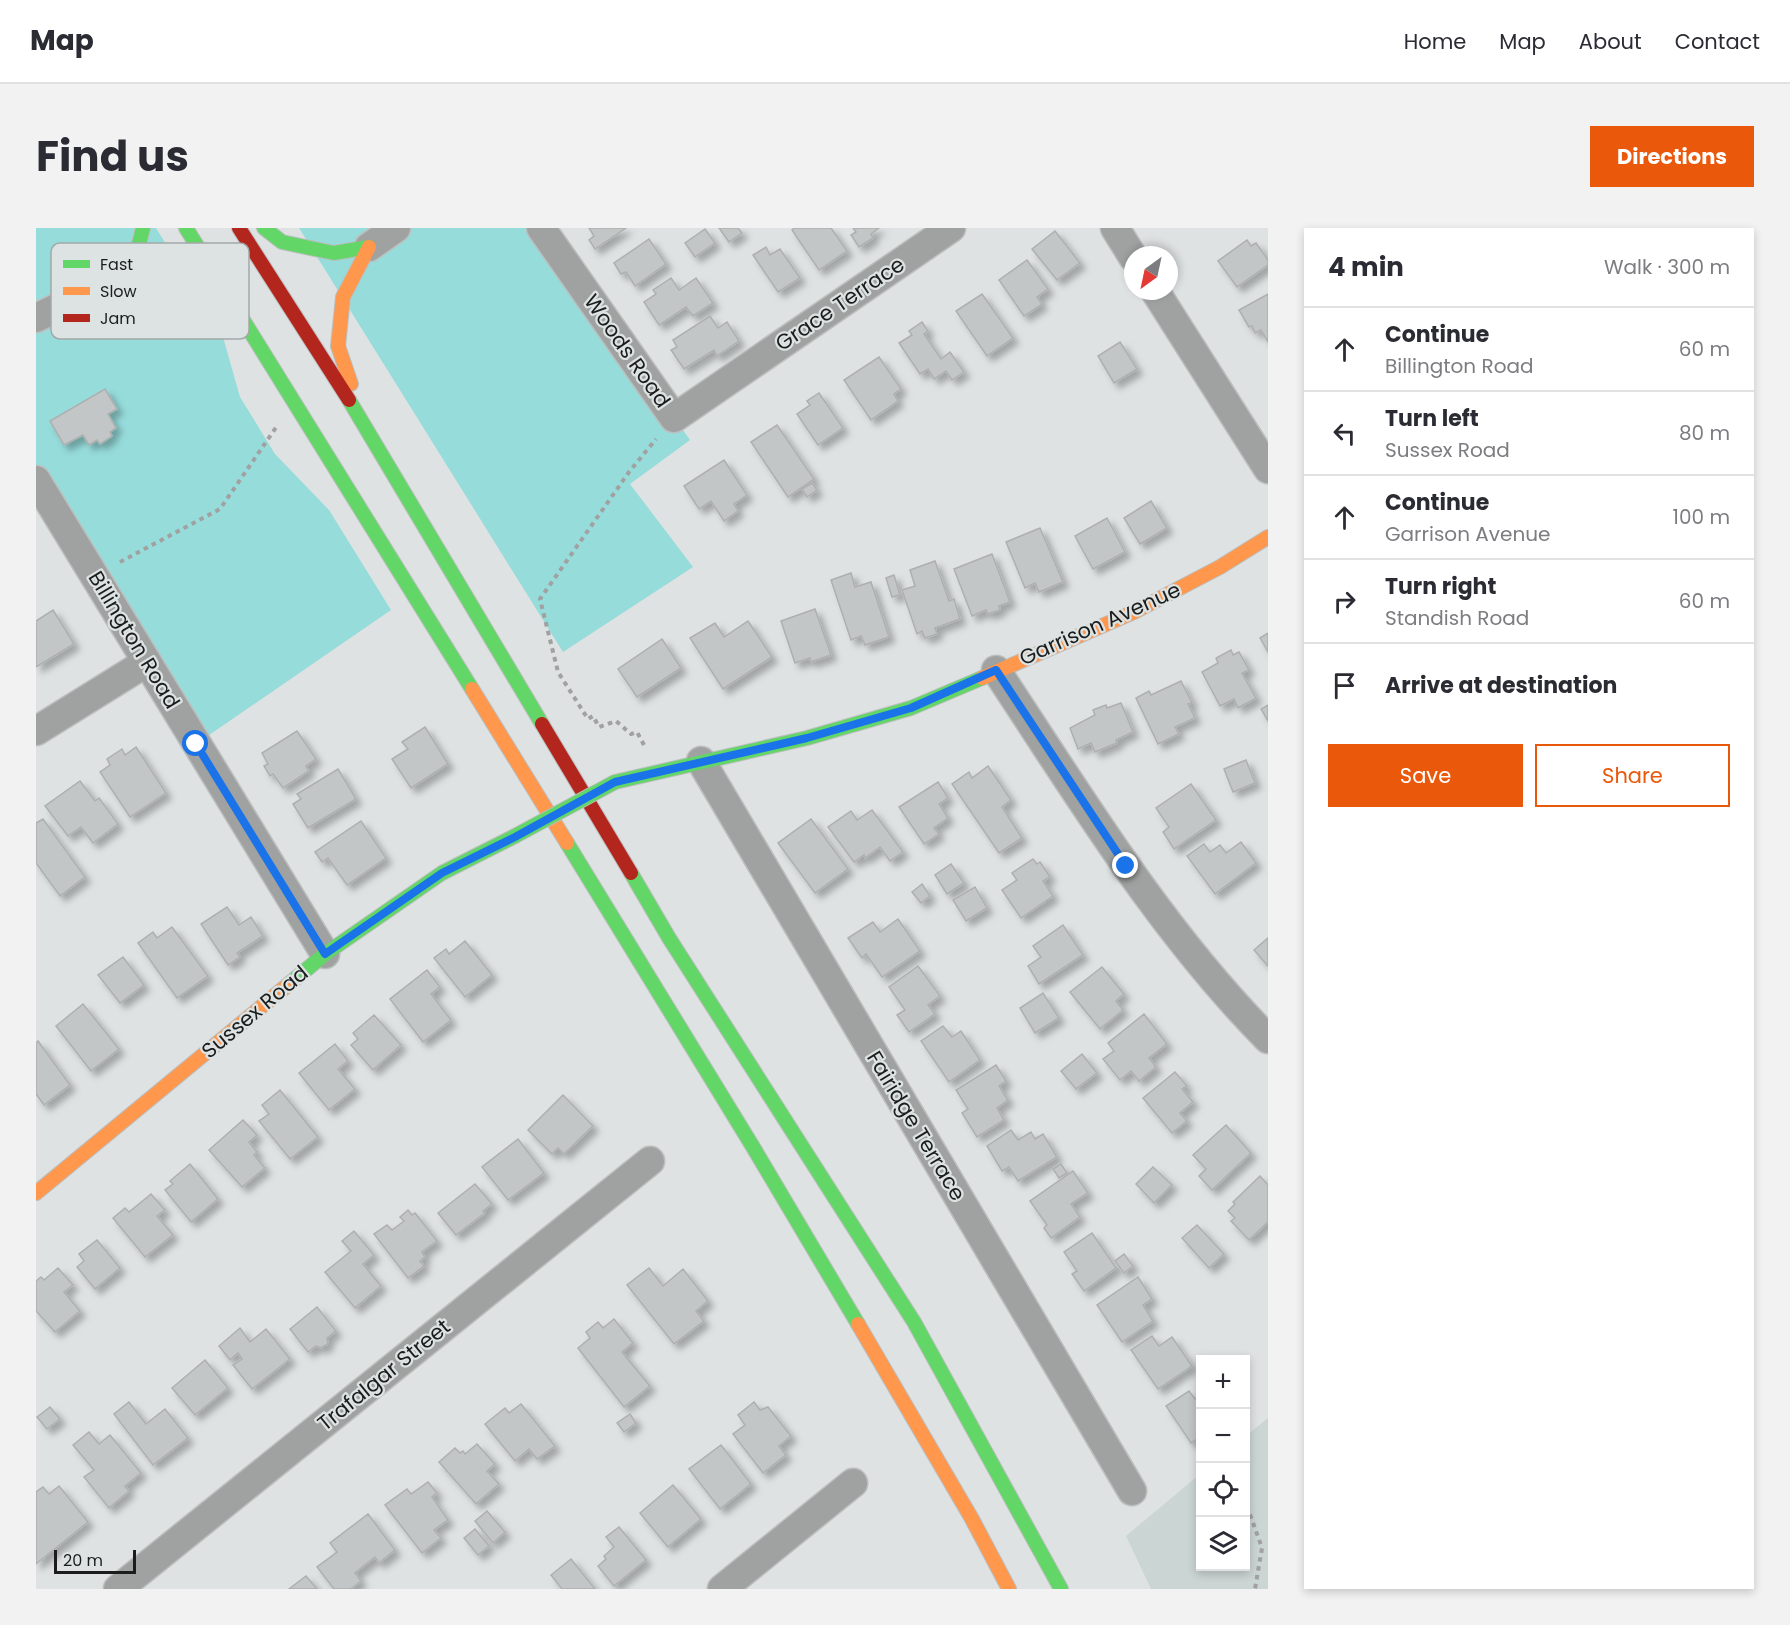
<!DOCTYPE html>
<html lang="en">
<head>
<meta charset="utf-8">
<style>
  body { margin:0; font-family:Poppins,sans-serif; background:#f2f2f3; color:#2b2b33 }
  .controls { position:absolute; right:18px; bottom:18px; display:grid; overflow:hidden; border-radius:0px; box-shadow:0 3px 9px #0003 }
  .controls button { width:54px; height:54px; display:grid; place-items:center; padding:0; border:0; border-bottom:2px solid #e1e1e2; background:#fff; color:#2b2b33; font:30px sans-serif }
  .compass { position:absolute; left:1088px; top:18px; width:54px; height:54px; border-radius:50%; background:#fff; box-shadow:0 3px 9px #0003; rotate:213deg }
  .scale { position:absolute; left:18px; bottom:15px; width:82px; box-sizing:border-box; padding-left:6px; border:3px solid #1b1d1d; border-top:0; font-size:16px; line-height:21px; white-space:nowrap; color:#1b1d1d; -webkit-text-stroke:4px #dde3e3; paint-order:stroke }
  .stop { position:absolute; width:18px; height:18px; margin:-14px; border:4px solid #1a73e8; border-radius:50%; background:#fff }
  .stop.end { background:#1a73e8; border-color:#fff; box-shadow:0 2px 6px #0008 }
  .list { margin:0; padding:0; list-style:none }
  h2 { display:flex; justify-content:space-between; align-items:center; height:78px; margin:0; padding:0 24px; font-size:26px }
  h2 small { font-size:20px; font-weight:400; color:#7c7c81 }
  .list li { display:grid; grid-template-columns:39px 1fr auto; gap:18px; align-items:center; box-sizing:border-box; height:84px; padding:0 24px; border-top:2px solid #e1e1e2 }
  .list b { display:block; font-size:22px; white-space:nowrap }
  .list p { margin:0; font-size:20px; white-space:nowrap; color:#7c7c81 }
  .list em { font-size:20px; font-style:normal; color:#7c7c81 }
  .actions { display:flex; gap:12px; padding:18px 24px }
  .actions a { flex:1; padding:14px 0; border:2px solid #ea580c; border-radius:0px; text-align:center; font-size:21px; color:#ea580c }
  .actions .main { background:#ea580c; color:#fff }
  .icon { flex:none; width:33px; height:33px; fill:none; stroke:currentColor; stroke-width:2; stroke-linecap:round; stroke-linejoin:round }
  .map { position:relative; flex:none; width:1232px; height:1361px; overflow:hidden; border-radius:0px }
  header { display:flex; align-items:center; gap:36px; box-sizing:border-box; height:84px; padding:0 30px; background:#fff; border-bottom:2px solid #e1e1e2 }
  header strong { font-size:28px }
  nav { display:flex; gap:33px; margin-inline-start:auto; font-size:21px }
  .intro { display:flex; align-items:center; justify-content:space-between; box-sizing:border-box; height:144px; padding:0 36px }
  h1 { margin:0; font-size:42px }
  .button { padding:15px 27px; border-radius:0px; background:#ea580c; color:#fff; font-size:21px; font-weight:700 }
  main { display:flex; gap:36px; padding:0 36px }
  aside { flex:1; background:#fff; border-radius:0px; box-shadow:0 3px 9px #0003 }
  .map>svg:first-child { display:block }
</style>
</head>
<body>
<header>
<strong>Map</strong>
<nav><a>Home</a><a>Map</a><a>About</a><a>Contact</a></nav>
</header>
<div class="intro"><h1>Find us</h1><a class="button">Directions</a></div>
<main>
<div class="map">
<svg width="1232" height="1361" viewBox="0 0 1232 1361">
  <defs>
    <filter id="shadow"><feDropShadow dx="5.5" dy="5.5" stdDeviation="3" flood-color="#0004"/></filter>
  </defs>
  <rect width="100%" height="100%" fill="#dee2e2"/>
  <!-- built -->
  <path fill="#cbd5d4" d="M1232,1190v171h-117l-25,-53 74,-62v92h46v-130z"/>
  <!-- green -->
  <g fill="#96dcdb">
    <path d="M0,0h120l67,109 17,60 35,57 54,56 62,100 -195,134 -160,-264z"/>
    <path d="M263,0h242l149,212 -60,44 63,83 -130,85z"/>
  </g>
  <!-- building -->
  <g fill="#c3c6c6" stroke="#aeb0b0" stroke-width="1.5" filter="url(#shadow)">
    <path d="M553,0h37l-31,21 -6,-9 5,-4z"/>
    <path d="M683,0h19l4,5 -13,9z"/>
    <path d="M758,0h37l16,23 -28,19 -27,-40z"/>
    <path d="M817,0h26l-8,6 2,4 -14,9 -8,-12 5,-3z"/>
    <path d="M669,1l10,14 -20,14 -10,-14z"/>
    <path d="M1019,3l25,32 -23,17 -25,-31z"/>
    <path d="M613,11l17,25 -31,22 -9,-14 -5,2 -7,-11z"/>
    <path d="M1211,12l4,6 5,-3 12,17v5l-31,22 -19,-26z"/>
    <path d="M730,19l4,8 10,-6 20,29 -22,14 -25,-37z"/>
    <path d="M991,32l21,29 -11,8 5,7 -18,12 -25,-36z"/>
    <path d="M635,50l8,12 17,-12 17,25 -20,13 -7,-9 -27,18 -15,-23 12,-8 -3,-4z"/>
    <path d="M946,66l31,44 -26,18 -31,-45z"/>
    <path d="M1232,66v48l-7,-12 -6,3 -3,-7 -3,1 -10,-17z"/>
    <path d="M674,88l8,12 9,-6 12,19 -22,15 -3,-6 -30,19 -13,-19 6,-3 -4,-7z"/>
    <path d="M886,94l6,9 -4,3 17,25 9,-7 14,20 -12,8 -6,-9 -12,8 -6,-10 -8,5 -21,-31 13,-8 -3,-4z"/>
    <path d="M1084,114l17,27 -23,14 -16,-27z"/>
    <path d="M843,129l22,32 -7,5 4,7 -27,19 -27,-40z"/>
    <path d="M69,161l12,20 -9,5 8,14 -6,4 2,4 -12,8 -3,-4 -8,5 -6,-10 -19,10 -14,-24z"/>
    <path d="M783,165l24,35 -25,17 -21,-31 13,-9 -3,-4z"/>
    <path d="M741,197l37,54 -26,18 -37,-55z"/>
    <path d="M688,232l23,35 -13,9 4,7 -14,10 -13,-20 -12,8 -15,-23z"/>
    <path d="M776,255l5,7 -10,7 -5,-8z"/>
    <path d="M1115,273l16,27 -27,16 -16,-26z"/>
    <path d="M1071,290l18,34 -32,17 -18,-33z"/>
    <path d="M1004,300l23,54 -24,10 -4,-9 -10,5 -19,-46z"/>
    <path d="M956,326l18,48 -11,4 1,4 -12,4 -2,-4 -14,6 -18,-47z"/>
    <path d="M899,333l14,40 5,-2 6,20 -25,9 2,6 -12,4 -3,-7 -5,3 -15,-44 13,-4 -5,-16z"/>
    <path d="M815,345l4,14 16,-5 18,55 -24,8 -4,-9 -10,4 -20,-60z"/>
    <path d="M858,347l6,20 -8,2 -6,-19z"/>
    <path d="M779,381l16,46 -20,7 -1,-4 -15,5 -14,-42z"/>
    <path d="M17,382l21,34 -38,23v-46z"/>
    <path d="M712,393l24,36 -49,32 -33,-51 25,-15 9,14z"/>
    <path d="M1232,405v19l-8,-14z"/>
    <path d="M626,411l19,29 -44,29 -19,-28z"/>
    <path d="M1195,422l2,5 6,-3 10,18 -7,3 14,25 -18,10 -4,-9 -14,7 -18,-34 16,-9 -2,-5z"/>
    <path d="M1145,453l11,22 -4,1 7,14 -20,9 4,7 -21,10 -22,-46 13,-7 2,4z"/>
    <path d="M1085,475l12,29 -17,8 1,3 -22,9 -4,-9 -13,6 -8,-21 25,-13 -2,-5 13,-5 1,3z"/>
    <path d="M1232,477v16l-7,-12z"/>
    <path d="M389,499l23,37 -37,24 -19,-29 16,-10 -6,-7z"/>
    <path d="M261,503l19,28 -10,7 3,5 -26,17 -10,-14 -3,2 -6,-10 4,-2 -6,-11z"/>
    <path d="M100,519l30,46 -36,24 -30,-45 10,-7 -3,-6 15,-10 3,6z"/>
    <path d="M1210,532l9,23 -22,9 -9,-23z"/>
    <path d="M952,538l23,34 -9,7 20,31 -23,15 -47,-69 17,-12 3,6z"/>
    <path d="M302,541l18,30 -48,29 -15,-24 8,-5 -4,-5z"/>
    <path d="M44,553l15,20 4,-3 19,26 -25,19 -12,-16 -13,9 -23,-30z"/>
    <path d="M902,554l10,16 -9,6 9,14 -14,10 5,6 -15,10 -25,-37z"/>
    <path d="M1155,556l25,36 -42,29 -11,-17 6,-5 -13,-19z"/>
    <path d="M836,582l31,42 -13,9 -10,-14 -15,11 -1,-3 -10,7 -26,-35 23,-16 6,9z"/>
    <path d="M7,591l42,58 -25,19 -24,-33v-40z"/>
    <path d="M775,591l37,50 -33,24 -37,-50z"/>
    <path d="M325,593l25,37 -39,27 -19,-27 -6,4 -7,-10z"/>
    <path d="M1205,614l15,21 -41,31 -28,-38 17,-12 6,8 10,-7 6,8z"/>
    <path d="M997,631l4,5 3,-2 10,15 -7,4 10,15 -32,22 -19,-28 15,-10 -5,-7z"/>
    <path d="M915,636l13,19 -17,11 -12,-19z"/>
    <path d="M886,656l8,12 -9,7 -9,-11z"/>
    <path d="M939,659l12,21 -21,13 -13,-21z"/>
    <path d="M191,679l12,18 12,-8 12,19 -26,17 3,4 -12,8 -27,-41z"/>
    <path d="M862,691l22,32 -38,26 -16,-23 -4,4 -14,-20 25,-16 7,10z"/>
    <path d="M1027,697l20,30 -44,29 -11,-18 13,-9 -8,-11z"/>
    <path d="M136,699l36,49 -31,22 -39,-55 15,-11 4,6z"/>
    <path d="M1232,710v28l-14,-16z"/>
    <path d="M429,713l27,34 -27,22 -31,-39 12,-9 3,5z"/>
    <path d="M87,729l21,28 -24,18 -22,-28z"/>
    <path d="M882,738l22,30 -12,9 7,9 -26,18 -12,-17 8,-5 -16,-23z"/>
    <path d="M1066,739l22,27 -8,7 7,9 -23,19 -30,-37z"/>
    <path d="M391,742l13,17 -9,7 20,26 -28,22 -33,-43z"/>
    <path d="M1007,765l16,25 -24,15 -15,-25z"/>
    <path d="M47,776l36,45 -28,22 -35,-45z"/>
    <path d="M1108,786l23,30 -18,14 7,9 -17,14 -8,-10 -11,9 -17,-21 11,-8 -6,-8z"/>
    <path d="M338,787l27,30 -28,25 -22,-25 7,-6 -5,-6z"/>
    <path d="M907,798l9,11 9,-6 19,29 -31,22 -28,-41z"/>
    <path d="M2,813l32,44 -26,20 -8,-11v-51z"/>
    <path d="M299,816l13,17 -10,8 17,20 -26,21 -30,-37z"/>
    <path d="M1046,826l15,19 -21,16 -15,-18z"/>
    <path d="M960,837l10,16 -7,5 9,14 -11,8 7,12 -27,17 -15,-24 6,-4 -12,-19z"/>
    <path d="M1139,844l12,14 -5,3 11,13 -13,11 7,8 -15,12 -29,-35z"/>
    <path d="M244,862l38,47 -28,22 -31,-38 10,-7 -7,-9z"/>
    <path d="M527,867l30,31 -29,28 -6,-6 -6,6 -24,-24z"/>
    <path d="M207,892l14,15 -8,7 8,10 -3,3 11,13 -23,19 -33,-37z"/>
    <path d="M1190,897l25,28 -39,37 -13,-14 7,-7 -13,-14z"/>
    <path d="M975,902l7,10 13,-8 4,7 8,-5 14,23 -39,24 -9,-14 -7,4 -15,-25z"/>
    <path d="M482,911l26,34 -36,27 -26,-33z"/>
    <path d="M154,936l28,35 -27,23 -26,-32 8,-6 -3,-3z"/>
    <path d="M1025,936l6,9 -8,5 -6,-9z"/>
    <path d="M1117,939l19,18 -18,18 -18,-19z"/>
    <path d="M1037,943l15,22 -17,11 9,13 -29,21 -7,-10 3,-3 -17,-24z"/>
    <path d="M1224,948l8,9v37l-19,18 -18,-19 4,-3 -7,-7 7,-7 -2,-2z"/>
    <path d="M439,956l17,20 -9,7 2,2 -29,22 -18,-22z"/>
    <path d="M115,966l14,16 -8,6 16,19 -28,22 -32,-39 12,-10 4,4z"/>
    <path d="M372,982l4,5 3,-2 22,28 -15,11 3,5 -5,4 4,5 -16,12 -34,-44 13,-9 5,5 12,-9 -4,-4z"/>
    <path d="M1161,997l27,29 -15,14 -27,-30z"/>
    <path d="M318,1003l20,24 -11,9 18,22 -26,22 -30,-36 26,-21 -9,-10z"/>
    <path d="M1056,1005l24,35 -32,23 -12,-17 5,-3 -13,-19z"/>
    <path d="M61,1012l23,28 -25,21 -18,-22 7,-6 -5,-7z"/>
    <path d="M1088,1026l9,12 -9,7 -9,-12z"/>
    <path d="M22,1040l15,17 -9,7 16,19 -25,21 -19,-21v-30l5,-4 3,3z"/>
    <path d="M613,1040l14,18 20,-17 25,32 -12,10 8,10 -30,23 -47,-59z"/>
    <path d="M1102,1049l14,22 -9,6 10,16 -31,21 -25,-37z"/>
    <path d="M281,1079l19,24 -9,7 1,6 -7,4 -5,-2 -8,6 -18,-23z"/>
    <path d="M578,1091l19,24 -11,9 28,34 -26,21 -46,-59 12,-10 -4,-6 12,-10 5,6z"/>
    <path d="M204,1100l10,14 16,-13 24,30 -38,30 -19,-24 9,-6 -4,-6 -8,7 -11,-14z"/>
    <path d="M1116,1108l7,10 13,-9 20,29 -34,23 -27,-39z"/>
    <path d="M169,1132l23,28 -33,27 -23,-27z"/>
    <path d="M1153,1163l6,8 5,-3v41l-9,6 -25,-37z"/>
    <path d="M93,1174l17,22 19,-15 23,29 -35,27 -39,-51z"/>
    <path d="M718,1174l6,8 8,-3 23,29 -12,10 7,9 -23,18 -30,-39 12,-9 -7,-10z"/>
    <path d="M485,1176l34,42 -18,13 -8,-10 -14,12 -30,-37 20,-16 4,5z"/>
    <path d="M14,1179l10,12 -13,10 -10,-12z"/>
    <path d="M594,1186l6,9 -12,9 -7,-9z"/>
    <path d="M53,1204l10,12 11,-9 31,38 -16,13 4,5 -20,17 -25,-31 10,-7 -21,-25z"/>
    <path d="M441,1216l18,20 -8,7 12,13 -23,20 -37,-42 16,-14 5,5 3,-2 2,3z"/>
    <path d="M685,1217l30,39 -31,25 -31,-40z"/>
    <path d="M392,1254l9,11 -5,4 16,23 -14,10 7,8 -19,15 -37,-48 22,-16 4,5z"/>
    <path d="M637,1257l28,34 -33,28 -28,-34z"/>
    <path d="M23,1258l29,36 -52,42v-72l7,-5 6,7z"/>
    <path d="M451,1283l18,21 -12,11 -18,-22z"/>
    <path d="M332,1286l27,36 -16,13 -4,-6 -20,16 6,8 -10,8h-17l-17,-22 20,-15 -7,-9z"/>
    <path d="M583,1299l27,33 -32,26 -16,-20 8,-7 -2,-3 10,-9 -8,-10z"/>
    <path d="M439,1301l14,17 -11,9 -14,-17z"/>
    <path d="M535,1331l24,30h-33l-11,-14z"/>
    <path d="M270,1348l11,13h-28z"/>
  </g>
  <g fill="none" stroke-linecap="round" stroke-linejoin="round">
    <!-- street casing -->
    <g stroke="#bcbebe" stroke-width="31">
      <g id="street">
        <path d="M505,0l133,190 277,-190"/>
        <path d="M1079,0l18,29"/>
        <path d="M333,19l27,-19"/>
        <path d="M1119,63l113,178"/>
        <path d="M0,90l80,-39"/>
        <path d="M0,252l289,474"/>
        <path d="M960,442c84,127 164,260 272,369"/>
        <path d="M0,503l111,-69"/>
        <path d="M665,533l431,730"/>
        <path d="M82,1361l532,-428"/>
        <path d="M686,1361l131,-106"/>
      </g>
    </g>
    <!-- fast casing -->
    <g stroke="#bcbebe" stroke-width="16">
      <g id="fast">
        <path d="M150,0l286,461"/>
        <path d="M228,0l18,14 52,11 35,-6"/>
        <path d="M80,51l23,-35 4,-16"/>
        <path d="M313,172l193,324"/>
        <path d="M579,554l192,-44 104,-30 71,-30"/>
        <path d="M531,615l186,304 105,177"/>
        <path d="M595,645l38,65 245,384 147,267"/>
        <path d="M253,756l36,-30 117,-81 73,-37"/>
      </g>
    </g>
    <!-- slow casing -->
    <g stroke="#bcbebe" stroke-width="16">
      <g id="slow">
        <path d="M80,51l42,-3 26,1 49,26"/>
        <path d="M315,156l-13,-38 5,-49 26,-50"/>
        <path d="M946,450l152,-66 86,-45 48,-30"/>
        <path d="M436,461l95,154"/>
        <path d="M0,965l253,-209"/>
        <path d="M822,1096l114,195 37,70"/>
      </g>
    </g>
    <!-- jam casing -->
    <g stroke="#bcbebe" stroke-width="16">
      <g id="jam">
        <path d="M203,0l110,172"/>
        <path d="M506,496l89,149"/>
      </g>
    </g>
    <!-- path -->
    <g stroke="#a1a1a1" stroke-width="4" stroke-dasharray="4.5 4.5" stroke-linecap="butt">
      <path d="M84,334l100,-53 57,-83"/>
      <path d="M608,517l-7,-13 -6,2 -15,-13 -17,6 -6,-11 -5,3 -30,-47 -18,-73 89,-127 27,-33"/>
      <path d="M1211,1278l15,42 -7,41"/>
    </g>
    <!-- street -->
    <use href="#street" stroke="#a0a1a1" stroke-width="28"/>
    <!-- fast -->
    <use href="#fast" stroke="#63d668" stroke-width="14"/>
    <!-- slow -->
    <use href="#slow" stroke="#ff974d" stroke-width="14"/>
    <!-- jam -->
    <use href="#jam" stroke="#b3261e" stroke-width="14"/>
    <!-- fast-bridge casing -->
    <g stroke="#bcbebe" stroke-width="16" stroke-linecap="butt">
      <path id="fast-bridge" d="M479,608l100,-54"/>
    </g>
    <!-- fast-bridge -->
    <use href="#fast-bridge" stroke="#63d668" stroke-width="14"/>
  </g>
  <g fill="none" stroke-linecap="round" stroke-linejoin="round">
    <!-- route -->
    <path stroke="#1a73e8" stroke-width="8" d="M160,516l129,210 117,-81 73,-36 100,-55 192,-44 104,-30 85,-38 130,196"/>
  </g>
  <g text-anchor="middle" stroke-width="4.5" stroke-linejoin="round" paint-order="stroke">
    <!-- street labels -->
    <g font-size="21" fill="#1b1d1d" stroke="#dde3e3">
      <text transform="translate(804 76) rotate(-34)" y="7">Grace Terrace</text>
      <text transform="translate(591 123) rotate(55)" y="7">Woods Road</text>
      <text transform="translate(1064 396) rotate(-24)" y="7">Garrison Avenue</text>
      <text transform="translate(98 412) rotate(59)" y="7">Billington Road</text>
      <text transform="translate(219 784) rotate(-40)" y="7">Sussex Road</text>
      <text transform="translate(880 898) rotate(59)" y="7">Fairidge Terrace</text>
      <text transform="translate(348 1147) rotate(-39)" y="7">Trafalgar Street</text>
    </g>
  </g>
  <!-- legend -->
  <rect x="15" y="15" width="198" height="96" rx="9" fill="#dde3e3" stroke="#a3a8a8" stroke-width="1.5"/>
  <rect x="27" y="32" width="27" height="8" fill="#63d668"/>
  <rect x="27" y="59" width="27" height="8" fill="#ff974d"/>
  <rect x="27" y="86" width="27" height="8" fill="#b3261e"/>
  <g font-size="16" fill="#1b1d1d">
    <text x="64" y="42">Fast</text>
    <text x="64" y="69">Slow</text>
    <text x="64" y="96">Jam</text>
  </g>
</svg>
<div class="controls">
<button>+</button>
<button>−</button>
<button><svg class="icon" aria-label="locate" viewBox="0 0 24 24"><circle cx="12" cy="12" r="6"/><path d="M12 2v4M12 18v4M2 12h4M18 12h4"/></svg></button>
<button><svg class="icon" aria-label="layers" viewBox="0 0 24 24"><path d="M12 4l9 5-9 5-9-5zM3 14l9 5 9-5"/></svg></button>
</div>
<svg class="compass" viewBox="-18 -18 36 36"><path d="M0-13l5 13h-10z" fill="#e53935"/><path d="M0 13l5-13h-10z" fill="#7c7c81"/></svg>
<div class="scale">20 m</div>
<div class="stop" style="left:160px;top:516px"></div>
<div class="stop end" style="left:1090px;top:638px"></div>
</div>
<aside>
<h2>4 min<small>Walk · 300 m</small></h2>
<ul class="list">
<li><svg class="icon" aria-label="ahead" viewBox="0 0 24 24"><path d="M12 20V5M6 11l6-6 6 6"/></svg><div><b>Continue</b><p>Billington Road</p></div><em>60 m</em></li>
<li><svg class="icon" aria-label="left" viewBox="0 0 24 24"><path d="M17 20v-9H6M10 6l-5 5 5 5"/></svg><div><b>Turn left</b><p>Sussex Road</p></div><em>80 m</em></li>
<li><svg class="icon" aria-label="ahead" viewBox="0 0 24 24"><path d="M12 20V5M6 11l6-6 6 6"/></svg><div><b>Continue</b><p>Garrison Avenue</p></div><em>100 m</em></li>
<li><svg class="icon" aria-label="right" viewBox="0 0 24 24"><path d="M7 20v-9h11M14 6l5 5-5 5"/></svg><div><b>Turn right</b><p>Standish Road</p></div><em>60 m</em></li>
<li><svg class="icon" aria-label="arrive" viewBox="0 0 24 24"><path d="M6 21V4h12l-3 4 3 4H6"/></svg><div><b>Arrive at destination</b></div></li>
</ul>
<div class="actions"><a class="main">Save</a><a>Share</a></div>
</aside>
</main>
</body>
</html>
